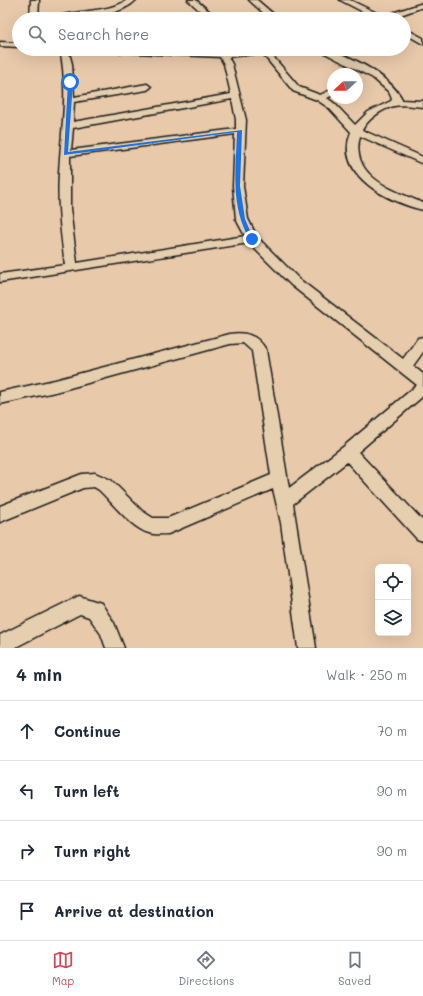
<!DOCTYPE html>
<html lang="en">
<head>
<meta charset="utf-8">
<style>
  body { margin:0; font-family:Mali,sans-serif; background:#f6f6f7; color:#1f2937 }
  .controls { position:absolute; right:12px; bottom:12px; display:grid; overflow:hidden; border-radius:6px; box-shadow:0 4px 16px #0002 }
  .controls button { width:36px; height:36px; display:grid; place-items:center; padding:0; border:0; border-bottom:1px solid #e0e1e3; background:#fff; color:#1f2937; font:20px sans-serif }
  .compass { position:absolute; left:327px; top:68px; width:36px; height:36px; border-radius:50%; background:#fff; box-shadow:0 4px 16px #0002; rotate:248deg }
  .stop { position:absolute; width:12px; height:12px; margin:-9px; border:3px solid #1a73e8; border-radius:50%; background:#fff }
  .stop.end { background:#1a73e8; border-color:#fff; box-shadow:0 1px 4px #0008 }
  .list { margin:0; padding:0; list-style:none }
  h2 { display:flex; justify-content:space-between; align-items:center; height:52px; margin:0; padding:0 16px; font-size:17px }
  h2 small { font-size:13px; font-weight:400; color:#747a83 }
  .list li { display:grid; grid-template-columns:26px 1fr auto; gap:12px; align-items:center; box-sizing:border-box; height:60px; padding:0 16px; border-top:1px solid #e0e1e3 }
  .list b { display:block; font-size:15px; white-space:nowrap }
  .list em { font-size:13px; font-style:normal; color:#747a83 }
  .icon { flex:none; width:22px; height:22px; fill:none; stroke:currentColor; stroke-width:2; stroke-linecap:round; stroke-linejoin:round }
  .map { position:relative; flex:none; width:423px; height:648px; overflow:hidden }
  .search { position:absolute; background:#fff; box-shadow:0 4px 16px #0002; left:12px; right:12px; top:12px; height:44px; display:flex; align-items:center; gap:10px; box-sizing:border-box; padding:0 14px; border-radius:22px; color:#747a83; font-size:15px }
  .sheet { height:292px; background:#fff }
  nav { display:flex; justify-content:space-around; align-items:center; box-sizing:border-box; height:56px; border-top:1px solid #e0e1e3; background:#fff; font-size:11px; color:#747a83 }
  nav a { display:grid; justify-items:center; gap:2px }
  nav .on { color:#d1495b }
  .map>svg:first-child { display:block }
</style>
</head>
<body>
<div class="map">
<svg width="423" height="648" viewBox="0 0 423 648">
  <rect width="100%" height="100%" fill="#e8c9aa"/>
  <filter id="ink" filterUnits="userSpaceOnUse"><feTurbulence type="fractalNoise" baseFrequency=".025" numOctaves="2"/><feDisplacementMap in="SourceGraphic" scale="8" xChannelSelector="R" yChannelSelector="G"/><feConvolveMatrix kernelMatrix="1 2 1 2 8 2 1 2 1" color-interpolation-filters="sRGB"/></filter>
  <g filter="url(#ink)">
    <g fill="none" stroke-linecap="round" stroke-linejoin="round">
      <!-- minor casing -->
      <g stroke="#1c1c1c" stroke-width="3">
        <g id="minor">
          <path d="M31,0h8l-1,19h-8z"/>
          <path d="M127,0h9c-16,17 -59,19 -81,19 12,-10 53,-5 72,-19z"/>
          <path d="M188,0h8l22,19h-9z"/>
          <path d="M249,0h8l22,19h-9z"/>
          <path d="M340,0h10l33,16 40,-13v4l-34,12h-12z"/>
          <path d="M404,28l19,10v6l-19,-11z"/>
          <path d="M0,42l19,1v4l-19,-1z"/>
          <path d="M60,49h8l4,15 2,33 73,-13 4,3 -4,3 -73,12 -1,20 158,-28 -7,-30 -4,-7 -125,-6 -4,-2h57l75,3 34,-3h28l-4,2 -11,2 29,34 21,8 13,-6v6l-6,3 8,6 20,21 13,-13 23,-11 1,-2 -3,-7 -16,-14 -56,-29c26,0 73,27 85,50l-1,1 22,1v6c-9,-1 -20,-3 -29,-1 -12,3 -26,13 -32,24l61,27v7l-63,-28c-11,41 34,55 63,67v7c-34,-8 -89,-34 -72,-78l-22,-24 -12,-8 -24,-9 -31,-38 -34,4 4,7 14,56 -3,66 5,33 9,18 42,42 104,80 15,-21 5,-1v15l-10,14 10,8v22l-65,56 65,69v20l-6,-2 -70,-77 -54,42 23,144h-18l-17,-125 -8,-34 -105,45c-6,0 -13,1 -19,-1 -17,-4 -37,-31 -50,-43l-5,-3 -11,1 -83,34v-16l82,-32 13,-1 16,7 31,31 11,7h15l103,-43 -19,-124 -9,-8 -13,1 -175,48 -55,12v-12l55,-12 175,-46c16,-3 28,2 36,16l23,138 54,-41 74,-62 -126,-100 -42,-42 -249,39v-8l65,-9c-4,-31 -8,-61 -6,-92 2,-42 10,-81 1,-124zM232,99l4,21v9l-165,21 2,-22zM235,134l-2,52 3,33 9,17 -168,27 -7,-54v-53z"/>
          <path d="M79,596l22,7 13,20 10,25h-18l-5,-14 -12,-17 -9,-3 -66,34h-14v-13z"/>
        </g>
      </g>
      <!-- minor -->
      <use href="#minor" fill="#e6cfaf" fill-rule="evenodd"/>
    </g>
  </g>
  <!-- route -->
  <path fill="#1a73e8" d="M70,81l3,1 -5,70 174,-22 -2,56 5,33 9,21h-4c-20,-34 -14,-70 -13,-108l-173,23 4,-73z"/>
</svg>
<div class="controls">
<button><svg class="icon" aria-label="locate" viewBox="0 0 24 24"><circle cx="12" cy="12" r="6"/><path d="M12 2v4M12 18v4M2 12h4M18 12h4"/></svg></button>
<button><svg class="icon" aria-label="layers" viewBox="0 0 24 24"><path d="M12 4l9 5-9 5-9-5zM3 14l9 5 9-5"/></svg></button>
</div>
<svg class="compass" viewBox="-18 -18 36 36"><path d="M0-13l5 13h-10z" fill="#e53935"/><path d="M0 13l5-13h-10z" fill="#747a83"/></svg>
<div class="stop" style="left:70px;top:82px"></div>
<div class="stop end" style="left:252px;top:239px"></div>
<div class="search"><svg class="icon" aria-label="search" viewBox="0 0 24 24"><circle cx="10" cy="10" r="6"/><path d="M15 15l6 6"/></svg>Search here</div>
</div>
<section class="sheet">
<h2>4 min<small>Walk · 250 m</small></h2>
<ul class="list">
<li><svg class="icon" aria-label="ahead" viewBox="0 0 24 24"><path d="M12 20V5M6 11l6-6 6 6"/></svg><div><b>Continue</b></div><em>70 m</em></li>
<li><svg class="icon" aria-label="left" viewBox="0 0 24 24"><path d="M17 20v-9H6M10 6l-5 5 5 5"/></svg><div><b>Turn left</b></div><em>90 m</em></li>
<li><svg class="icon" aria-label="right" viewBox="0 0 24 24"><path d="M7 20v-9h11M14 6l5 5-5 5"/></svg><div><b>Turn right</b></div><em>90 m</em></li>
<li><svg class="icon" aria-label="arrive" viewBox="0 0 24 24"><path d="M6 21V4h12l-3 4 3 4H6"/></svg><div><b>Arrive at destination</b></div></li>
</ul>
</section>
<nav>
<a class="on"><svg class="icon" aria-label="map" viewBox="0 0 24 24"><path d="M3 6l6-2 6 2 6-2v14l-6 2-6-2-6 2zM9 4v14M15 6v14"/></svg>Map</a>
<a><svg class="icon" aria-label="directions" viewBox="0 0 24 24"><path d="M12 3l9 9-9 9-9-9zM9 14v-3h6M13 9l2 2-2 2"/></svg>Directions</a>
<a><svg class="icon" aria-label="saved" viewBox="0 0 24 24"><path d="M7 4h10v16l-5-4-5 4z"/></svg>Saved</a>
</nav>
</body>
</html>
